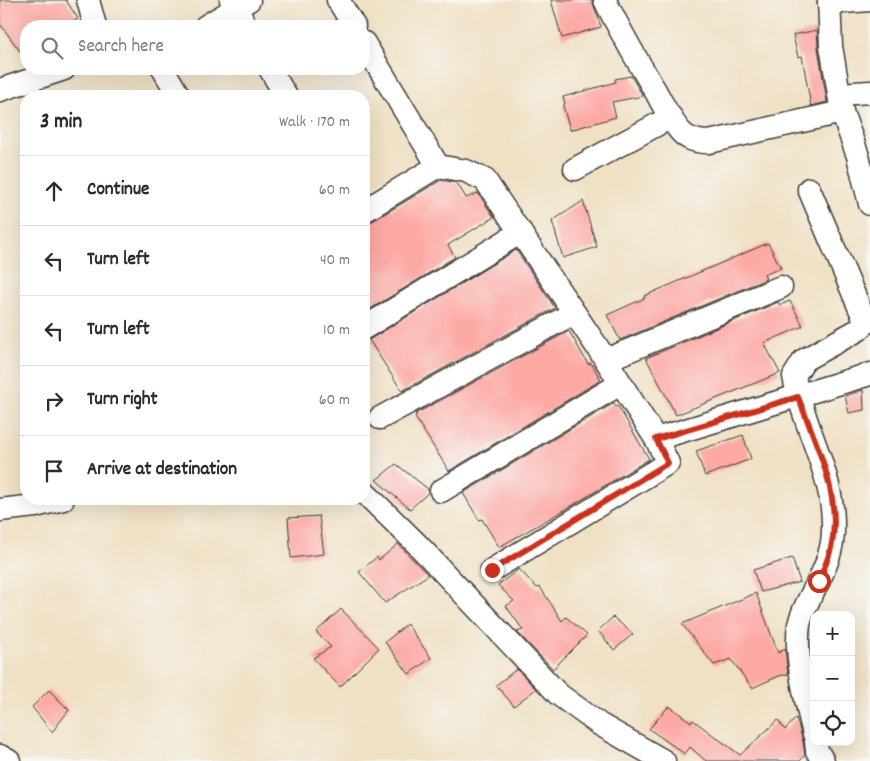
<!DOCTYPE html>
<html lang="en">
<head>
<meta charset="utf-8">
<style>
  body { margin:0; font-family:Dekko,sans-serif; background:#f2f2f3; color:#2b2b33 }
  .controls { position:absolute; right:15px; bottom:15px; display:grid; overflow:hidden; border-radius:10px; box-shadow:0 5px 20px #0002 }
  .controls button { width:45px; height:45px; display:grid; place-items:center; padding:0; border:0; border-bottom:1px solid #e1e1e2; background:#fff; color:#2b2b33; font:25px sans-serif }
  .stop { position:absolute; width:15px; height:15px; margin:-11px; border:4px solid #c8321e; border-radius:50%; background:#fff }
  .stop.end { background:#c8321e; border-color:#fff; box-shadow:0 1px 5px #0008 }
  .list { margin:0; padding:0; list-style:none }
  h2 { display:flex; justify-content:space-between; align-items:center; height:65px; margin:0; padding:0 20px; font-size:21px }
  h2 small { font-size:16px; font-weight:400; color:#7c7c81 }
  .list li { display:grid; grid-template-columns:32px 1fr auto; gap:15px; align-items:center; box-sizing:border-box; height:70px; padding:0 20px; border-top:1px solid #e1e1e2 }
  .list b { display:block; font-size:19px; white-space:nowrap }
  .list em { font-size:16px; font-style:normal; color:#7c7c81 }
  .icon { flex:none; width:28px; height:28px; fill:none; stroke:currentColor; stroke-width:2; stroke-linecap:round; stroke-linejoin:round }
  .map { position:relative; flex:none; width:870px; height:761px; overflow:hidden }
  .search { position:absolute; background:#fff; box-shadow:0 5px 20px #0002; left:20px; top:20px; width:350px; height:55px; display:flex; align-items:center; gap:12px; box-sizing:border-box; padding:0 18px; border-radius:20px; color:#7c7c81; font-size:19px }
  .panel { position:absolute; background:#fff; box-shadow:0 5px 20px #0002; left:20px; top:90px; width:350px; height:415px; border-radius:20px }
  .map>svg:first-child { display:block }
</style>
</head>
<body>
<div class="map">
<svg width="870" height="761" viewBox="0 0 870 761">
  <rect width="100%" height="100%" fill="#f6f6f2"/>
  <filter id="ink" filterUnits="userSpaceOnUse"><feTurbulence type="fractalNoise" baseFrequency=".02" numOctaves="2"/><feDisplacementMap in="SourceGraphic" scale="10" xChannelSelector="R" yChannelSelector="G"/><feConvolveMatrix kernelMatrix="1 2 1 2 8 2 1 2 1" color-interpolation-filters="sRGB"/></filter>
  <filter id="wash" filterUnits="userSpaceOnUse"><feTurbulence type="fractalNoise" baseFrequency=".0096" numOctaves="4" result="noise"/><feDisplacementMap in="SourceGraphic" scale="20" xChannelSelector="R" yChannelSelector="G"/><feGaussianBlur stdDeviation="1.12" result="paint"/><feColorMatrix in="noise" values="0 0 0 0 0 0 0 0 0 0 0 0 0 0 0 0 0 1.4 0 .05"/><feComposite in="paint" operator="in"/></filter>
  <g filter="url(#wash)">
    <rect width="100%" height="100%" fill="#f0e1c5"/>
    <g id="blocks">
      <!-- building -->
      <g fill="#fda9a4">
        <path d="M0,0h66l12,19 -14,7h-38v33l-26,-35z"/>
        <path d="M551,0h41l9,27 -39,11z"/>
        <path d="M817,30l1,18 9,54 -16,4 -9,-50 -4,1 -5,-22z"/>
        <path d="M631,76l12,20 -31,6 4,15 -46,13 -7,-24 2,-2 -2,-7 53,-15 -1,-3z"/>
        <path d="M441,180l16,3 9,15 12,-5 16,24 -46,28 7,12 -91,56v-89l7,-2z"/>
        <path d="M583,201l14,46 -34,11 -11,-37z"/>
        <path d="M768,243l13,25 -17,7 2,4 -146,61 -13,-25 38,-17 -1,-2z"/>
        <path d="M516,250l39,58 -153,83 -33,-51z"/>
        <path d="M790,301l13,25 -39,17 16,30 -104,42 -30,-57 132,-56 2,3z"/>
        <path d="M569,331l19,33 3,-1 10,17 -152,91 -34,-54 2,-2 -2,-1z"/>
        <path d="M863,390l1,20 -15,3 -4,-17z"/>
        <path d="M614,403l2,4 2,-1 31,53 -81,49 -69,39 -17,-28 -3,1 -16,-27z"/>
        <path d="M743,435l8,24 -46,17 -9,-25z"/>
        <path d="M396,464l32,25v4l-18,16 -34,-29z"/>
        <path d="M319,516l5,38 -33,4 -3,-40z"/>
        <path d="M398,544l30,31 -43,28 -26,-31 18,-15 2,3z"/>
        <path d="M792,558l8,24 -39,10 -8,-22z"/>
        <path d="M519,569l18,19 3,-1 22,34 4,-4 21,18 -34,34 -36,-37 6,-2 -17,-24 8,-5 -16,-16z"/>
        <path d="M756,593l22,60 7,-4 3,25 -9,2 -27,12 -21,-29 -17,6 -32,-41z"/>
        <path d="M341,609l38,39 -39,39 -27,-29 18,-11 -15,-15z"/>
        <path d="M613,617l20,17 -19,16 -16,-19z"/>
        <path d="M407,624l24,34 -22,16 -24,-32z"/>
        <path d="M517,669l19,20 -22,17 -18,-21z"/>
        <path d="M49,690l20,20 -17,22 -20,-25z"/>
        <path d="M669,706l22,16 2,-2 47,35 38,-35 7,10 11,-12 7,23 2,14 -5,6h-94l-16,-14 -5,7 -36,-25z"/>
      </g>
    </g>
  </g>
  <g filter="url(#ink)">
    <use href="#blocks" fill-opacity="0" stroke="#3c3a35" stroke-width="1"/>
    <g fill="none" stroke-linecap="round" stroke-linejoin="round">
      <!-- minor casing -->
      <g stroke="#3c3a35" stroke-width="25">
        <g id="minor">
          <path d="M88,0l7,26"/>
          <path d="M231,0l15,26"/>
          <path d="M338,0l16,26"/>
          <path d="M605,0c15,32 33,62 51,92 7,13 15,29 25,40 7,8 18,10 28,10l133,-30"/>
          <path d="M829,0l2,46 11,66 16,44 12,48"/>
          <path d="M829,3l41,-3"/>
          <path d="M206,26l43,-26"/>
          <path d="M364,43l74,123"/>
          <path d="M163,69l16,27"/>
          <path d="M270,69l16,27"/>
          <path d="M0,90l64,-21"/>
          <path d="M839,94l31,-2"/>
          <path d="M575,169l96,-52"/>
          <path d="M809,189l57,134"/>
          <path d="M364,211l74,-45 28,5 19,9 121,180 50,79 214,-65"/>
          <path d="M364,328l157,-96"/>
          <path d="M606,360l175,-73"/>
          <path d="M380,418l194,-105"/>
          <path d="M441,491l179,-107"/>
          <path d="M364,492l53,52 141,150 41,30 65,37"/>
          <path d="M0,510l35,-4 28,-7"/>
          <path d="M492,570l176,-107 -12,-24"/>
          <path d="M814,734c-7,-29 -20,-79 -15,-109 3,-16 13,-30 20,-45 8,-16 14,-33 14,-50 2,-55 -30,-102 -39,-154l10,-16 54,-30 12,-11"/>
          <path d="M816,742l1,9 6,10"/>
          <path d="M0,756l9,5"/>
        </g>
      </g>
      <!-- minor -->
      <use href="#minor" stroke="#fff" stroke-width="22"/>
    </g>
  </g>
  <g fill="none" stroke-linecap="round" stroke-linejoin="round" filter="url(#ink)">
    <!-- route -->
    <path stroke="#c8321e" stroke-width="6" d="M492,570l176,-107 -12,-24 142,-42c18,46 45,101 33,151 -3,12 -8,22 -12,33"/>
  </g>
</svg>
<div class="controls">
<button>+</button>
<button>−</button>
<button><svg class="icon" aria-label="locate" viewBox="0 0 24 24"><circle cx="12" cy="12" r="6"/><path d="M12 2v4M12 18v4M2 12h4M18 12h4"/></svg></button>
</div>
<div class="stop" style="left:819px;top:581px"></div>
<div class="stop end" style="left:492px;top:570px"></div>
<div class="search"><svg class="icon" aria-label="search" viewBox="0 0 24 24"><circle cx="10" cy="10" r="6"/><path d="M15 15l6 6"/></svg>Search here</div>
<section class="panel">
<h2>3 min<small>Walk · 170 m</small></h2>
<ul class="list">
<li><svg class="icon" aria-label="ahead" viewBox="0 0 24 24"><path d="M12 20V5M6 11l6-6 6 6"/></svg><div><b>Continue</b></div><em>60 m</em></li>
<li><svg class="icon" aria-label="left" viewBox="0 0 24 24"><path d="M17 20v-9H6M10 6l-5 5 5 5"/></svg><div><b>Turn left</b></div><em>40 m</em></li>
<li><svg class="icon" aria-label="left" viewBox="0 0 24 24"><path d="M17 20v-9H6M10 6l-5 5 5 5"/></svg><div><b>Turn left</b></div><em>10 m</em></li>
<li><svg class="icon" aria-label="right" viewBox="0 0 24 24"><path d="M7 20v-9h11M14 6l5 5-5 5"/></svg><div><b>Turn right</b></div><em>60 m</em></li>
<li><svg class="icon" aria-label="arrive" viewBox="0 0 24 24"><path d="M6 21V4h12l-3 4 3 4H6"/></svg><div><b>Arrive at destination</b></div></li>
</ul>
</section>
</div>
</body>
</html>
